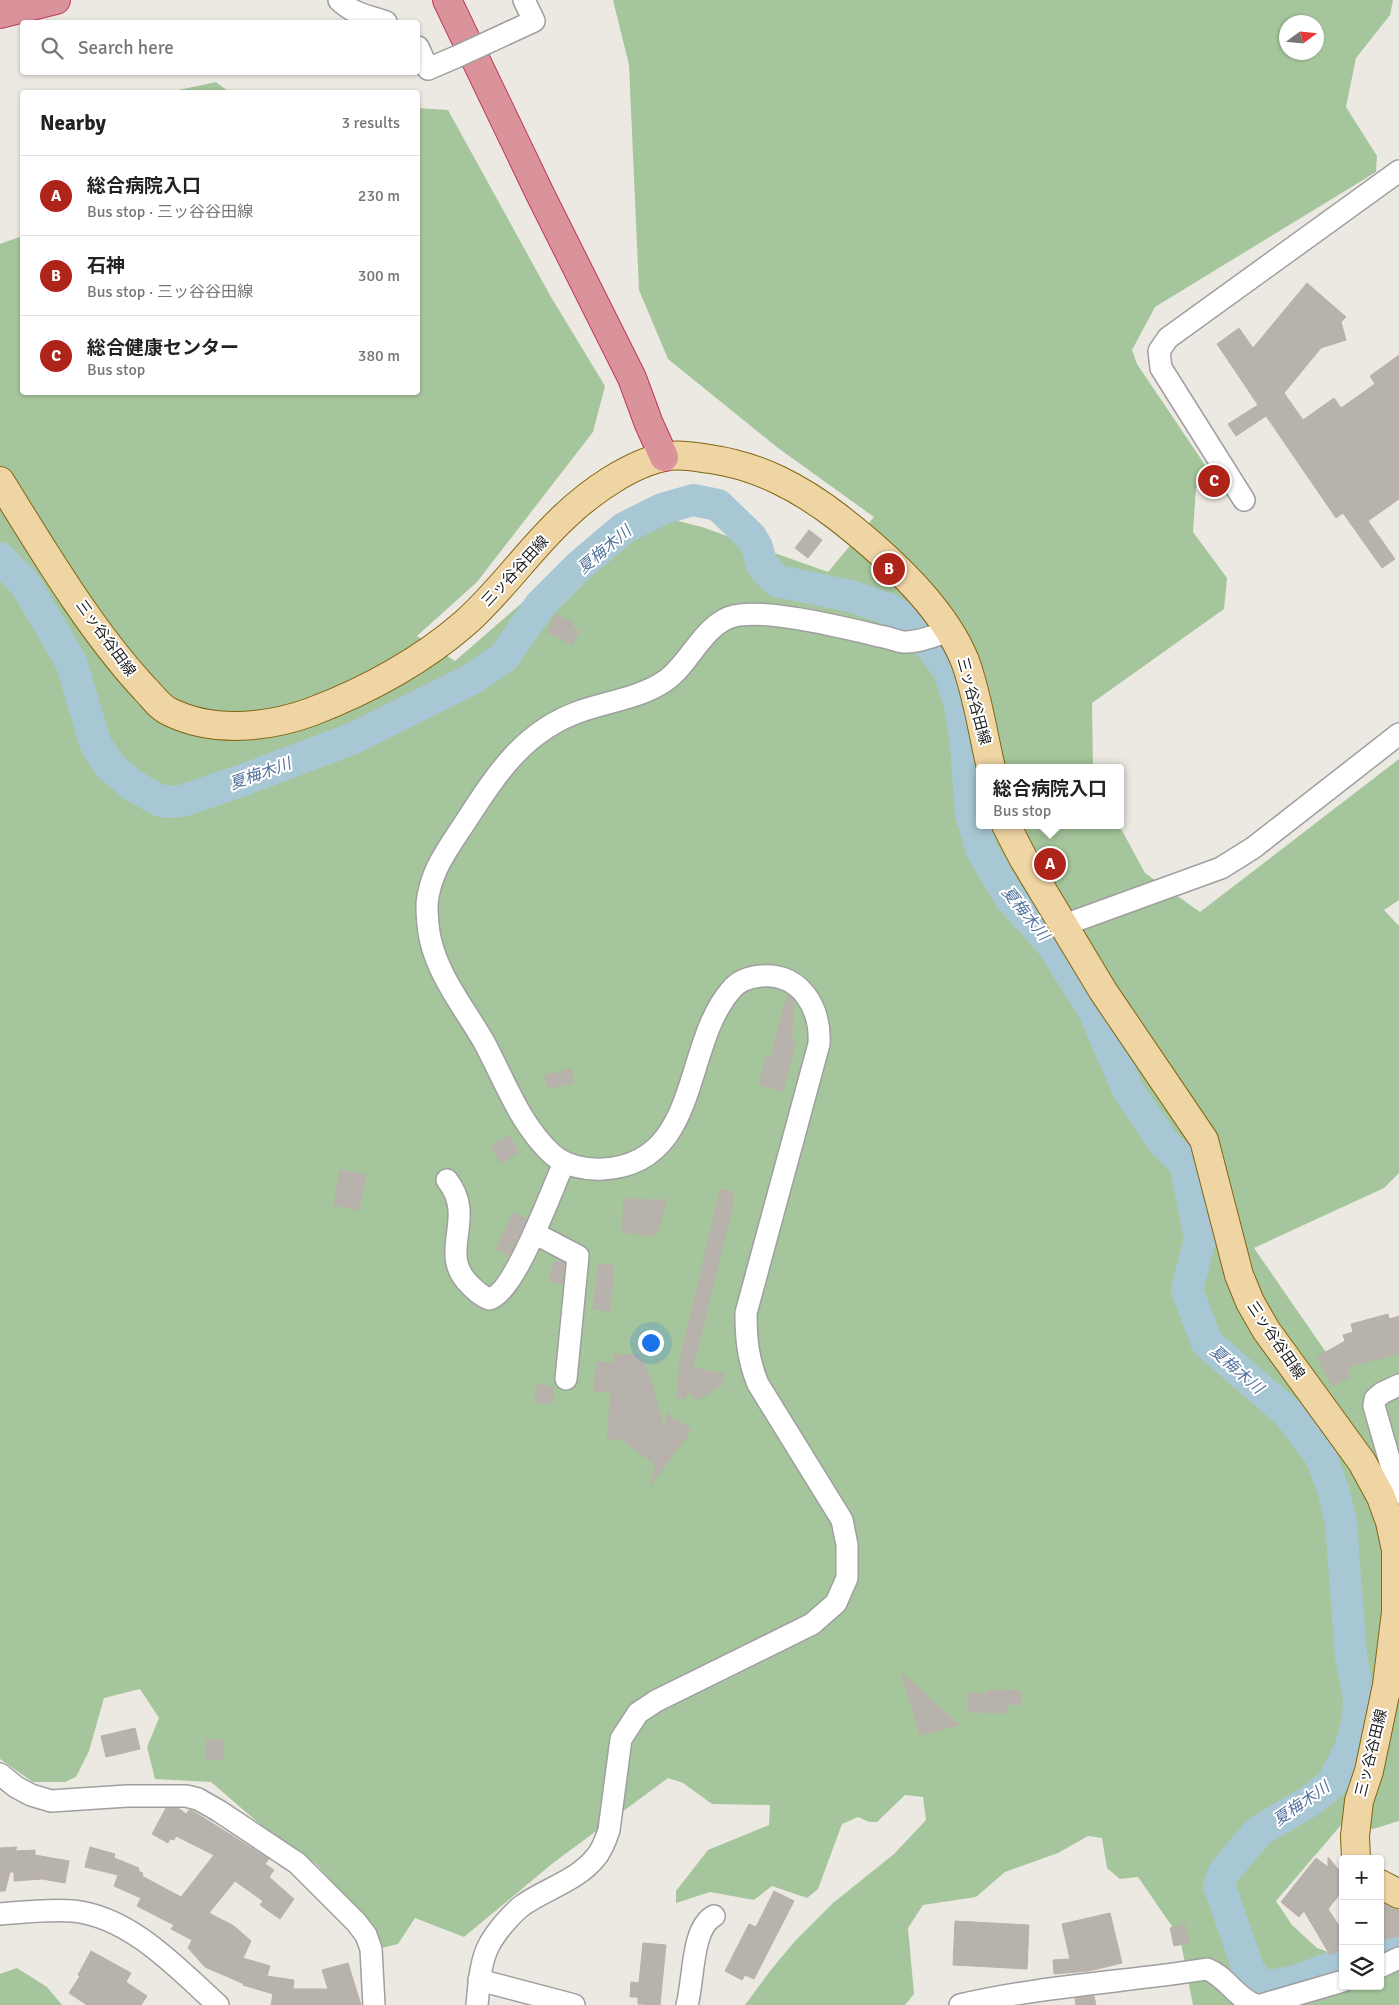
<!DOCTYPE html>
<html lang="en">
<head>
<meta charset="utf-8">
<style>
  body { margin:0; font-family:Signika,"Noto Sans JP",sans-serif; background:#f2f2f2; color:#222 }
  .controls { position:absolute; right:15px; bottom:15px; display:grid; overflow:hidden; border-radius:5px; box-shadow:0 1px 4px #0004 }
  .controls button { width:45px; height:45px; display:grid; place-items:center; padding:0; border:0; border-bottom:1px solid #e0e0e0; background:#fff; color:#222; font:25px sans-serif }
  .compass { position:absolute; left:1279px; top:15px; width:45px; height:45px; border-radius:50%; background:#fff; box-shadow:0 1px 4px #0004; rotate:75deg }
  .you { position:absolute; left:650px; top:1342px; width:18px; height:18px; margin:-12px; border:4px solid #fff; border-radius:50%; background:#1a73e8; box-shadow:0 0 0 8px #1a73e833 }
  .badge { display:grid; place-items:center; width:32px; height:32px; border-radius:50%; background:#af2418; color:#fff; font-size:16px; font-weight:700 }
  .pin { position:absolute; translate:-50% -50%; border:2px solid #fff; box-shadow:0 1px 5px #0006 }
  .popup { position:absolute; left:976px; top:764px; width:148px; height:65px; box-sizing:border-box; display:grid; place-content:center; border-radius:5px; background:#fff; filter:drop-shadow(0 1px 4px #0005); font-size:16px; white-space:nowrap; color:#767676 }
  .popup b { font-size:19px; color:#222 }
  .popup::after { content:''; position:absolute; left:50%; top:100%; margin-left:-10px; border:10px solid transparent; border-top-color:#fff }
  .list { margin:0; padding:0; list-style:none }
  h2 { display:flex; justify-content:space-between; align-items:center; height:65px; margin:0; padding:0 20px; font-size:21px }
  h2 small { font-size:16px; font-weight:400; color:#767676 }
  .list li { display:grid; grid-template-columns:32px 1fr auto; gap:15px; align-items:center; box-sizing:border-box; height:80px; padding:0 20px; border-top:1px solid #e0e0e0 }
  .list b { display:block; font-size:19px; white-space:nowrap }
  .list p { margin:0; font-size:16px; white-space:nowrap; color:#767676 }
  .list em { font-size:16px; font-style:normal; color:#767676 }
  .icon { flex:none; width:28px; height:28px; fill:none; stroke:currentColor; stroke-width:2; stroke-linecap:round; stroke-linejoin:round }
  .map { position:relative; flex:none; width:1399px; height:2005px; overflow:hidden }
  .search { position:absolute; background:#fff; box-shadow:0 1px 4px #0004; left:20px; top:20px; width:400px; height:55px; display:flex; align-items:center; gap:12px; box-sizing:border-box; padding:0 18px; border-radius:5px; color:#767676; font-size:19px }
  .panel { position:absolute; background:#fff; box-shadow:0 1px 4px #0004; left:20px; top:90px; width:400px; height:305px; border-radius:5px }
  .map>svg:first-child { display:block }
</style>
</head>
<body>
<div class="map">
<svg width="1399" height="2005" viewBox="0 0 1399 2005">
  <rect width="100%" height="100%" fill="#ece9e2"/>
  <!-- forest -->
  <g fill="#a5c69c" fill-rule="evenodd">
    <path d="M613,0h780l-3,15 -34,43 -10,49 31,49 -1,16 -221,135 -23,43 5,14 68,101v9l-9,14 -3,44 34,46 -3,31 -132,94 1,65h-113v57h139l26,48 55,39 199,-153v141l-15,10 15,16v247l-15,15 -130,60 76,110 69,-19v482l-26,8 -32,-4 -65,76 16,24 25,23 26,9v29h37v-17l19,-4v40h-206l-13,-67 -42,-61 -18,2 -13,-11 -5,-30 -14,-2 -30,17 -53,19 -29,25 -53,8 -15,23 6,66 -9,11h-160l25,-34 25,-30 38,-38 61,-49 32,-34 -3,-23 -18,-2 -28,27h-8l-11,-5 -16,7 -24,65 -11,9 -35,-12 -18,14 -44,-8 -34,11v-12l32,-41 61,-25 1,-20 -58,-1 -29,-21 -15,-5 -115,85 -89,74 -49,-19 -17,26 -16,4 -13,-26 -53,-58 -32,-19 -73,-63 -56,-3 -8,-32 12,-29 -19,-29 -36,9 -15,53 -13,26 -11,5h-32l-33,-23v-1515l22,-8v156h396v-284l30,2 103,187 54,89 -12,46 -116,150 -60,54 38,25 175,-152 72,18 126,45 46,-55 -96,-69 -110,-89 -29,-69 -10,-225zM1286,22h30v30h-30z"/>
    <path d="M216,82l13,10h-60z"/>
    <path d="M17,1968l30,19 15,18h-62v-31z"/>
  </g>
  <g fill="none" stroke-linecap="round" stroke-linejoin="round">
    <!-- river -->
    <g stroke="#a8c7d4" stroke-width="32">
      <path d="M0,558l26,27 45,77 25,83 14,21 22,19 26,15 10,2 14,-1 64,-22 108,-41 118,-59 32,-22 37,-53 37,-37 46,-39 38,-19 31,-9 25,5 33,32 6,10 5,18 15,16 73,15 39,13 18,12 27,29 15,21 11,34 6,41 5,68 11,37 28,47 41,45 42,66 35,81 36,53 21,20 15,76 -13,51 20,53 81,70 33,44 13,35 7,31 10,134 8,42 -1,22 -8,28 -17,33 -20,17 -54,32 -35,41 -5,13 30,86 12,14c27,3 57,-13 82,-22"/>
      <path d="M1380,1950l19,-6"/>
    </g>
  </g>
  <!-- building -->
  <g fill="#b8b2ac" stroke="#bbb1a7">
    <path d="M1307,283l39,34 -5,5 5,18 -25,8 -37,45 19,27 31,-22 7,10 34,-24 -5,-8 29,-21v144l-31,22 27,38 -13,9 -39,-55 -7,5 -70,-102 -30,20 -8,-12 30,-19 -41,-61 22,-16 14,20z"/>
    <path d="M809,530l13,10 -14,18 -13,-10z"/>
    <path d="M556,614l17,9 -1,4 7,4 -7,14 -25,-13z"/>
    <path d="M787,995l6,5 -1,42 3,1 -12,48 -24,-6 7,-28 5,1z"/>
    <path d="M571,1069l3,14 -26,5 -3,-13z"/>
    <path d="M509,1135l10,17 -18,11 -10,-17z"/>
    <path d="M340,1170l26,5 -7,35 -25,-5z"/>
    <path d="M720,1190l13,2 -1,17 -39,159 31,6 -1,10 -25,16 -11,-8 -2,7 -8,-2 3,-37z"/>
    <path d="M624,1199l42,1 -7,30 -3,1 -1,5 -33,-4z"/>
    <path d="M513,1213l14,6 -17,36 -14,-6z"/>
    <path d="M554,1261l11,2 -2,21 -14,-3z"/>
    <path d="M598,1264l16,2 -4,45 -17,-2z"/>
    <path d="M1388,1314l1,5 10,-3v37l-53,15 4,8 -17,10 -16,-29 28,-16 -2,-6 10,-3 -2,-8z"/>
    <path d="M615,1354l24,1 12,25 13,49 4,-17 6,11v-5l17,12 -40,55 5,-20 -34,-25 -15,-2 4,-46 -17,-1 2,-29 18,1z"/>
    <path d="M536,1385l18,2 -2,17 -17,-2z"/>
    <path d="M901,1672l44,40 14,13 -39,10z"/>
    <path d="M988,1690l33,1v14l-14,-1v9l-39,-1v-19l20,1z"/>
    <path d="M135,1728l5,21 -34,8 -5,-21z"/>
    <path d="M206,1740h17v19l-17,1z"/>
    <path d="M166,1808h12l8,6 3,-4 4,1 76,48 -4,5 9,6 -5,7 25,22 -14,20 -20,-14 3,-4 -28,-20 -26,32 25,13 17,15 -8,17 27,8 -3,10 27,4 -1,9h35l-6,-19 26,-7 13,42h-90l2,-11 -30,-9 1,-1 -39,-17 -17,-19 4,-8 -21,-11 3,-4 -37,-19 4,-8 -27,-12 4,-11 -33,-8 5,-20 25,7 -1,4 25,10 -1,3 5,2 -1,3 39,21 33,-42 -38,-19 -2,4 -4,-1 -2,4 -16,-9z"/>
    <path d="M17,1847l-2,4 20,-1v5l34,6 -4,22 -23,-4 -28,2v-9h-4l-5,19h-5v-43z"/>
    <path d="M1328,1857l15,18v15l-15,19 15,23v17l-13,6 -26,-44 -5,6 -18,-15 35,-44 12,9z"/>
    <path d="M774,1891l20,10 -40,78 -9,-4 -3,5 -17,-9 24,-47 7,3z"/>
    <path d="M1380,1902l19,8v26l-19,4z"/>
    <path d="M1110,1913l12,50 -33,8 -35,3 -1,-14 17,-1 -8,-35z"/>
    <path d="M955,1921l74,4 -2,44 -74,-4z"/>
    <path d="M1185,1924l4,19 -15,3 -4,-18z"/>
    <path d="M643,1943l23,2 -6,60 -22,-1v-7h-8l1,-15 8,1z"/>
    <path d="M91,1951l40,22 -5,9 21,14 -6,9h-54l-18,-12 11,-17 -2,-1z"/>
    <path d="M1094,1996l2,9h-20l-1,-7z"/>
  </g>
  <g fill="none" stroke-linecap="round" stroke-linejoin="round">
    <!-- minor casing -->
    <g stroke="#9f9f9f" stroke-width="24">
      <g id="minor">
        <path d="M339,0c14,14 30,16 47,22"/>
        <path d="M508,33l26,-12 -10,-21"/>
        <path d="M418,47l10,22 28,-12"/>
        <path d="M1244,500l-83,-132 -2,-17 9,-13 231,-167"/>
        <path d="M1064,925l157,-57 32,-20 146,-114"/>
        <path d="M447,1180c31,39 -11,72 23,105 6,6 11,11 19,14 26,-5 63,-111 75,-136"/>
        <path d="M534,1233l44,23 -12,123"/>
        <path d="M1399,1385l-17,8 -7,6 -1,7 25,87"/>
        <path d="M0,1774l16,13 15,8 20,6 76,-5h59l12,3 21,12 78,52 59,59 10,13 5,14 3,56"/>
        <path d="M0,1914c24,-2 49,-5 73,-3 58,6 104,57 145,94"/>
        <path d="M1380,1967l19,-9"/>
        <path d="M479,1980l95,25"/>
        <path d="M477,2005c2,-19 3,-43 12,-60 7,-13 22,-31 34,-40 24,-17 54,-24 73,-48 7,-8 10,-18 13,-27l12,-91 17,-26 18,-12 156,-77 24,-21 11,-25v-33l-5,-25 -84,-136c-10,-24 -12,-45 -12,-71l73,-269c2,-36 -18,-71 -58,-68 -11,1 -23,5 -30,14 -49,56 -30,174 -128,179 -17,1 -38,-3 -51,-15 -32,-29 -48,-75 -68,-112 -19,-33 -46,-66 -54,-104 -2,-10 -3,-24 -3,-34 3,-32 20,-54 37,-80 32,-49 59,-93 117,-113 28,-10 59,-13 84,-30 25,-17 39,-58 69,-65 33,-8 115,13 150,21 7,1 14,5 20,5 15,1 33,-8 47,-11"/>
        <path d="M687,2005c7,-24 4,-77 27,-89"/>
        <path d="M960,2005c81,-19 164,-23 247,-36 20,8 29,29 49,36"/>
        <path d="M1261,2005l82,-24"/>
      </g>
    </g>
    <!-- major casing -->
    <g stroke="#816512" stroke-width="30">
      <g id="major">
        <path d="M0,481c43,69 90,149 145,208 8,8 15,19 25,23 43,21 97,16 141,0 55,-21 109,-50 154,-89 36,-32 63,-72 98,-105 27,-26 69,-56 106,-62 14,-2 27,1 41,3 49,7 90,29 129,59 46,36 104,88 126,143 12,32 18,73 26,107"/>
        <path d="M1006,825l17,33 80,133 101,149 35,135 11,27 16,28 96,132 19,35 9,25 6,28v62l-9,73 -18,86 -10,30 -4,35 1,23"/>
        <path d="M1380,1884l19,10"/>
      </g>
    </g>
    <!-- highway casing -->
    <g stroke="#c0395d" stroke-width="30">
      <g id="highway">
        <path d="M447,0l94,196 91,182 17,46 15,33"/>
        <path d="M0,14l56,-14"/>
      </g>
    </g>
    <!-- minor -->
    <use href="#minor" stroke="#fff" stroke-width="21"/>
    <!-- major -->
    <use href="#major" stroke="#efd4a4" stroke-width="28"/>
    <!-- highway -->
    <use href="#highway" stroke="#da939a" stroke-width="28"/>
    <!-- minor-bridge casing -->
    <g stroke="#9f9f9f" stroke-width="24" stroke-linecap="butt">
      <path id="minor-bridge" d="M456,57l52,-24"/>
    </g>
    <!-- minor-bridge -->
    <use href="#minor-bridge" stroke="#fff" stroke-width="21"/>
  </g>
  <g text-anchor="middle" stroke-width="4" stroke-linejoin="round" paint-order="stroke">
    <!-- street labels -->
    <g font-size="15" fill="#1b1b1b" stroke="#fff">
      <text transform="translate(515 571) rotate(-47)" y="5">三ッ谷谷田線</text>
      <text transform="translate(106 638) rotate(54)" y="5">三ッ谷谷田線</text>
      <text transform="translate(974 701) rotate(75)" y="5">三ッ谷谷田線</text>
      <text transform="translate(1276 1340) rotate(56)" y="5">三ッ谷谷田線</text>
      <text transform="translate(1371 1753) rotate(-76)" y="5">三ッ谷谷田線</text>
    </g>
    <!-- water labels -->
    <g font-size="16" font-style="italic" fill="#55749e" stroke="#fff">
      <text transform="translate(604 549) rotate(-40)" y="6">夏梅木川</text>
      <text transform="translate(260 773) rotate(-20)" y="6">夏梅木川</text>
      <text transform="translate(1026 913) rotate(51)" y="6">夏梅木川</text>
      <text transform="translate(1237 1369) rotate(41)" y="6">夏梅木川</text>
      <text transform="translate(1301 1803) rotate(-35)" y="6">夏梅木川</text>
    </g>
  </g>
</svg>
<div class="controls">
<button>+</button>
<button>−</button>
<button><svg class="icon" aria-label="layers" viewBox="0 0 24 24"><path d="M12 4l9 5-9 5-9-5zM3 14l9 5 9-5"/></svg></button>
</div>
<svg class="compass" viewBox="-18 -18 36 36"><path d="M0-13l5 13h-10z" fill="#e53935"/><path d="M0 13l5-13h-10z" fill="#767676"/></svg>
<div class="you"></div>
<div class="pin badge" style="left:1050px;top:864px">A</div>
<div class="popup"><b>総合病院入口</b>Bus stop</div>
<div class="pin badge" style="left:889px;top:569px">B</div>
<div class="pin badge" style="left:1214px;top:481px">C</div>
<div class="search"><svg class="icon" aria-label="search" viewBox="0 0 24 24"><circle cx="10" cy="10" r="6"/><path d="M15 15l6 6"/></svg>Search here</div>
<section class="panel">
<h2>Nearby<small>3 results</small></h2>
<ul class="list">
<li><span class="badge">A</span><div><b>総合病院入口</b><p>Bus stop · 三ッ谷谷田線</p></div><em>230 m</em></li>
<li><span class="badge">B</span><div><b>石神</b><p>Bus stop · 三ッ谷谷田線</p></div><em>300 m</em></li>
<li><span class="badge">C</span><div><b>総合健康センター</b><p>Bus stop</p></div><em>380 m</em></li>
</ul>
</section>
</div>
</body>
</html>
